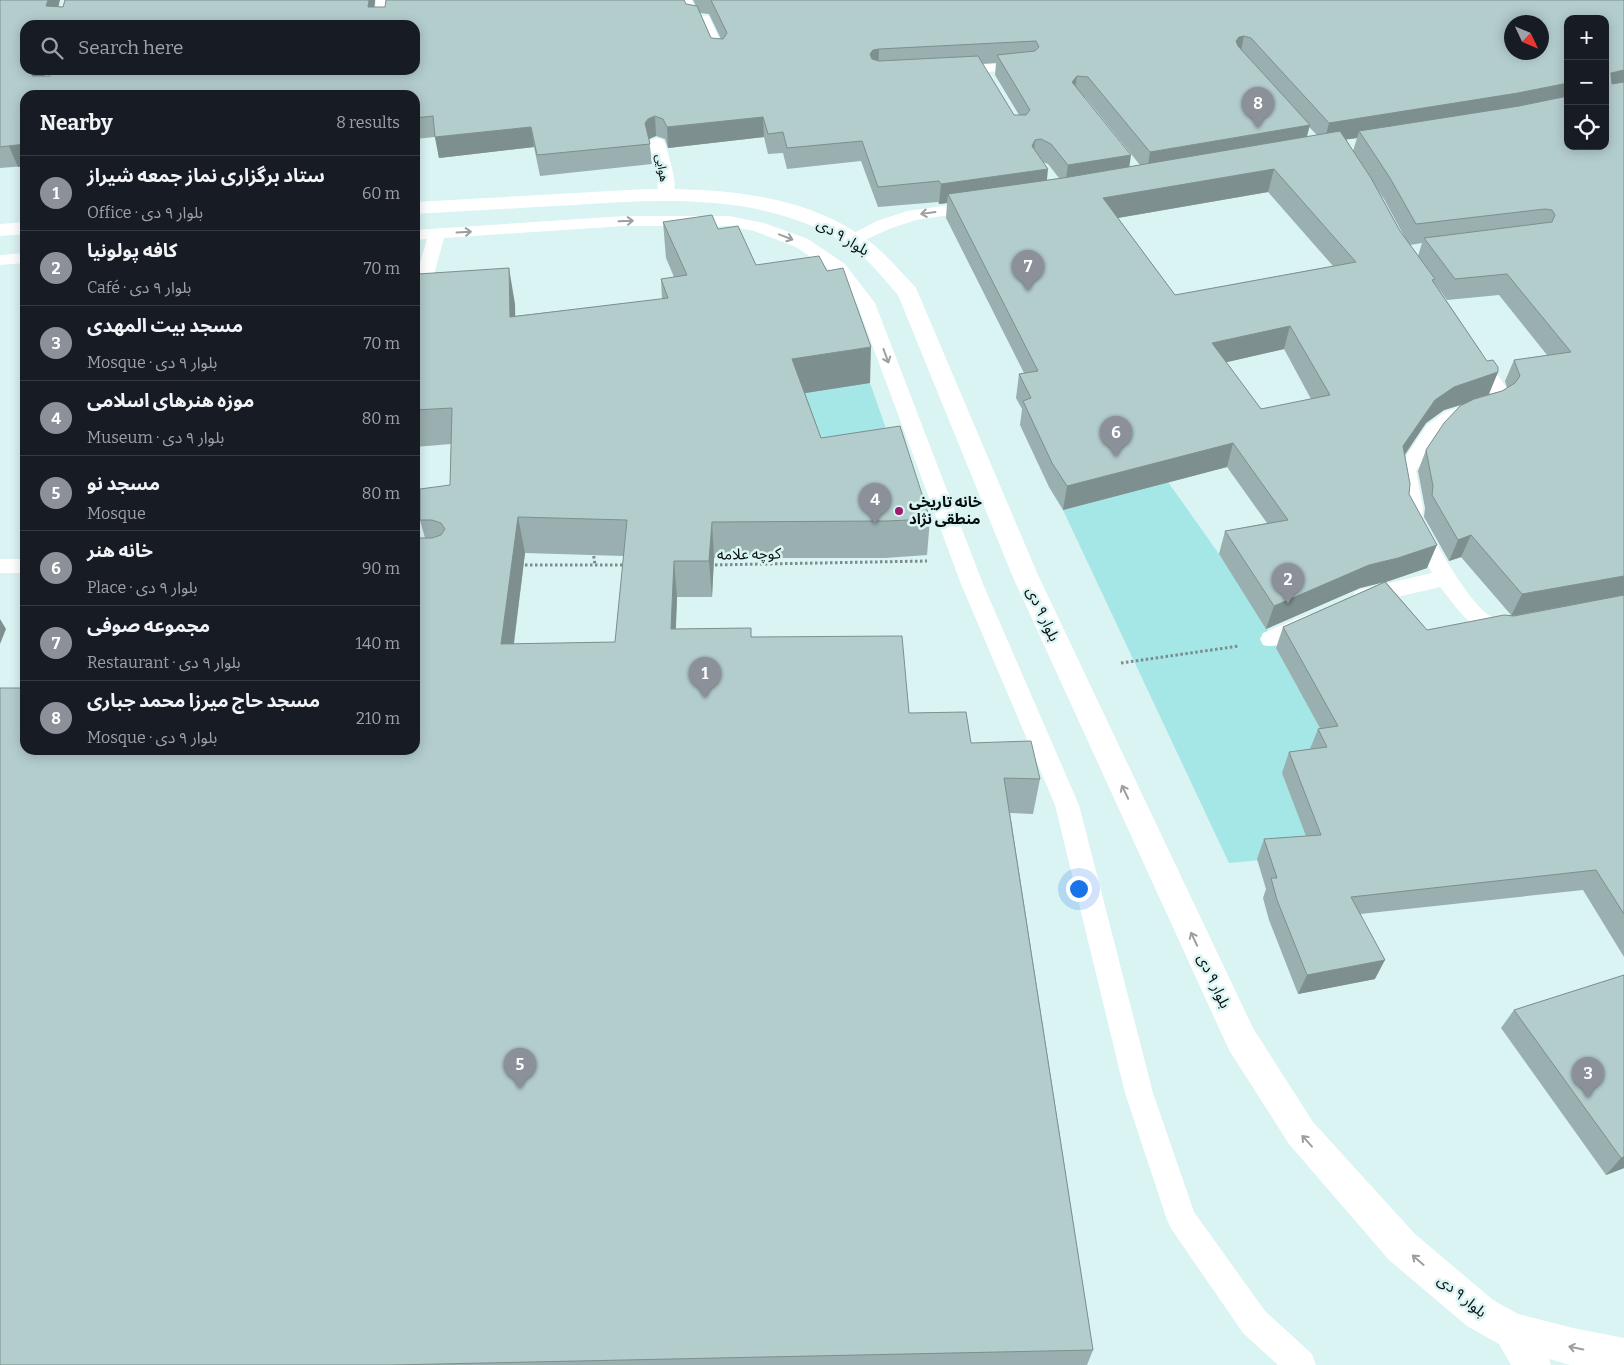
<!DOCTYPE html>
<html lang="en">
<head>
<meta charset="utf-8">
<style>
  body { margin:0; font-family:Bitter,"Noto Sans Arabic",serif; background:#20242c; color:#f1f3f6 }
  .controls { position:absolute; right:15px; top:15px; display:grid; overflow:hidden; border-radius:10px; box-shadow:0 2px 12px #0003 }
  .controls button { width:45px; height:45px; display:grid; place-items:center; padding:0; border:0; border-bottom:1px solid #363941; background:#171b24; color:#f1f3f6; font:25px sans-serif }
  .compass { position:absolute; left:1504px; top:15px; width:45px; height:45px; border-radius:50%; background:#171b24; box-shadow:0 2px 12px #0003; rotate:134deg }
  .you { position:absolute; left:1078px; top:888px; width:18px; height:18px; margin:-12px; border:4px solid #fff; border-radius:50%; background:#1a73e8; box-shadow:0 0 0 8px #1a73e833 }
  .badge { display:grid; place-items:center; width:32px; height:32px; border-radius:50%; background:#8c9099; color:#fff; font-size:16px; font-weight:700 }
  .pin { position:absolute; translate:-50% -41px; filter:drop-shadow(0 1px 2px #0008) }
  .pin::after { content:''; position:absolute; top:26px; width:18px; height:15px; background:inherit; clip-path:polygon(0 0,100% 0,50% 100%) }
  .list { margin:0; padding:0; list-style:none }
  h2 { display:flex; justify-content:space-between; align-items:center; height:65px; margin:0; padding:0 20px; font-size:21px }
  h2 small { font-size:16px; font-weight:400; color:#9ea1a6 }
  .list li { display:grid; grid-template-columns:32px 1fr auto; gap:15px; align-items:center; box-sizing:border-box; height:75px; padding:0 20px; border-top:1px solid #363941 }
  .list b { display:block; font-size:19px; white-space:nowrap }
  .list p { margin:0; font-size:16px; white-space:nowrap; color:#9ea1a6 }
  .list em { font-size:16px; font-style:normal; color:#9ea1a6 }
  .icon { flex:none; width:28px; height:28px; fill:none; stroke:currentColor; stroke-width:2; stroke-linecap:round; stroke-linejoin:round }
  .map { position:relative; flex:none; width:1624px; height:1365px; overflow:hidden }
  .search { position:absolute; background:#171b24; box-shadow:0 2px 12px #0003; left:20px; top:20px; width:400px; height:55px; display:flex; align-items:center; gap:12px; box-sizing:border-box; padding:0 18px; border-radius:15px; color:#9ea1a6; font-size:19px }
  .panel { position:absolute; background:#171b24; box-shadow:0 2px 12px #0003; left:20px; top:90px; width:400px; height:665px; border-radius:15px }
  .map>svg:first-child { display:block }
</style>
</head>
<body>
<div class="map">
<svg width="1624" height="1365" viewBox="0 0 1624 1365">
  <rect width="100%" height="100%" fill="#daf3f3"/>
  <!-- green -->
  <g fill="#a5e6e6">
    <path d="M870,383l28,80 -80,11 -25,-79z"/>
    <path d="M1168,482l51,72 47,73 33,63 17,-1 19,40 -22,126 -84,8 -166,-353z"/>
  </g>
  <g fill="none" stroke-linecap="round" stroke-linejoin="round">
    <!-- path -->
    <g stroke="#7b8c8c" stroke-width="3" stroke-dasharray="2.5 2.5" stroke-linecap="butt">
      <path d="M593,551l2,14"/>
      <path d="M520,565h107"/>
      <path d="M710,565l217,-4"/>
      <path d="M1121,663l118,-17"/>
    </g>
    <!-- lane -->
    <g fill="#fff" fill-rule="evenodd">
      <path d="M376,0h14l-2,25h-14z"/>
      <path d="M678,0h14l7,15 10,1 17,38 -2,3h-10l-15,-33 -10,-1z"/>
      <path d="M1027,62l5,1 2,3 -2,3 -76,5 -5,-1 -2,-3 2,-3 5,-1z"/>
      <path d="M657,138l6,2 2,3c3,13 15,43 7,54h-12l-2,-3 -1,-21 -8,-30 2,-3z"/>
      <path d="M977,201l6,1 2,4 -2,4 -67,10 -27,9 -35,16 -6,-1 -2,-4 2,-4 29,-15 30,-10z"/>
      <path d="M624,216h105l35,7 44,16 37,25 30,39 108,281 96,221 74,288 41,119 71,99 47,43 4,11h-38l-35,-32 -71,-103 -5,-10 -42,-127 -70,-288 -94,-221 -104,-280 -24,-32 -37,-25 -42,-16 -25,-5h-105l-180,12 -20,73 -3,4 -6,1v-36l12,-41 -12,1v-10z"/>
      <path d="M25,253v10l-25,2v-10z"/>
      <path d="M1476,351l7,2 25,37 1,8c-11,17 -35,14 -51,23 -20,11 -30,32 -42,50l7,37 -1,9c12,22 50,94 73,101 7,2 15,0 23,2l3,6 -3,6c-40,12 -56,-18 -78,-45l-77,18 -8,-3 -3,-5 3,-5 8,-3 69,-16 -30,-56 1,-9 -7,-37 31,-46 18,-13 45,-15v-7l-23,-33 2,-4z"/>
      <rect x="0" y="559" width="25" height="14"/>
      <path d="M1309,614l8,2 3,6 -3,6c-16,7 -37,22 -54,17l-3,-6 3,-6z"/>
    </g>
    <!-- secondary -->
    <g fill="#fff" fill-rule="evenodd">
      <path d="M646,189c76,-1 161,5 224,53 17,13 31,30 46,46l122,287 215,453 60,94 102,112 78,66 25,14 55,14 51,10v27h-54l-21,-6 2,6h-40l-12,-21 -32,-18 -78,-66 -100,-116 -60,-94 -217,-475 -114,-280c-16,-18 -31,-38 -51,-51 -83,-51 -179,-45 -273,-39 -53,3 -106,6 -159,9v-12z"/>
      <path d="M25,222v12l-25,2v-12z"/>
    </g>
  </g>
  <!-- wall -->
  <g fill="#9aafaf" fill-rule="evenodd">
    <path d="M0,0l63,7 2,-7h310l-1,7 312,-3 10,2 -3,-6h931v595l-112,21 112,-21v362l-41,-67 -223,24 15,65 -77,15 -29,-74 -6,-22 3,-9 -9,-30 7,-20 42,-3 -24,-63 7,-21 21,-3 8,-20 2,-1 -44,-80 7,-21 101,-45 -24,6 -94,41 -47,-75 6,-23 42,-8 -40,-56 -164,43 -14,-23 -29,-62 2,-16 -6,-11 3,-24 5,-1 -78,-155 1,-15 -8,1 -1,-2 -60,5 -17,-46 -74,8 -4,-16 -15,1 -4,-17 -96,11 -3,-9 -9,-3 -7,3 3,25 -112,12 -6,-29 -95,11 -4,-21 -20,2v-44h-390v71l-25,2zM700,13l9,1 12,25 -10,-1zM1568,19l37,127h-37zM25,25h390v45l-371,6zM996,63l-1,12 24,40h-5l-32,-51zM1084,97h1l55,68 -11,2zM1309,127l8,8 -10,2zM1357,138l-4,13 -7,-12zM1043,162l5,2 11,14 -12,2zM1378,190l6,9 21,39 -5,-7zM1268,192l65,74 -158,29 -57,-77zM1422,243l-4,13 -8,-11zM1434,282l13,18 52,-5 48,60 -33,5 -9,21 2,7 -5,3 -13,3 9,-22 -11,-11zM1284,349l27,50 -50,10 -35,-47zM1465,404l-39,46 -8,21 7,37 -1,9 25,44 12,-4 50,58 -84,15 -41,-48 41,-14 -18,-74 -4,-39 21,-32 18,-13z"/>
    <path d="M663,222l55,7 38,36 114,118 -65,10 16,45 109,81 -3,36 -42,3h-171l-2,39h-35l-1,32 76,8 219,106 69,36 -7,35 -23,-1 83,537 -6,15h-1087l25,-615 400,-212 -5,-18 30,-35 1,-41 -36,3v-162l100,19v12l147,-17 -1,-20 13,-2 -8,-19zM525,553l99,3 -9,86 -101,2z"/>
    <path d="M1624,975v193l-18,7 -105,-147 13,-18z"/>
  </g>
  <!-- shaded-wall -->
  <g fill="#7d8f8f">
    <path d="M48,0h12l-6,25 -8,-19z"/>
    <path d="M369,0h6l-2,25 -5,-18z"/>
    <path d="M1244,36l-4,20 -4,-15 3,-4z"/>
    <path d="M879,49l-1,20 -5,1 -3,-16 3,-4z"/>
    <path d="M33,70h13l-6,25 -8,-19z"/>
    <path d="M1624,70v18l-19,4 6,-19z"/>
    <path d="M1077,76l-3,20 -2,-14z"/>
    <path d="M1568,83v19l-209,29 -2,7 -33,5 5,-20z"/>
    <path d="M655,116l1,20 -7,3 -4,-16 3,-4z"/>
    <path d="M763,117l1,20 -96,11 -1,-21z"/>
    <path d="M1310,125l-6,21 -157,27 3,-21z"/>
    <path d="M531,127l3,20 -95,11 -4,-21z"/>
    <path d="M1035,140l-2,20 -1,-14z"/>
    <path d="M25,144v22l-7,1 -9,-21z"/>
    <path d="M1131,155l-3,21 -63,10 3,-21z"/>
    <path d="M1048,169l-2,21 -98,4 -1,9 -8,1 2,-20z"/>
    <path d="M1274,169l-6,23 -168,29 3,-23z"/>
    <path d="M415,249l3,14 -3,9z"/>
    <path d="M509,268l6,36 1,49 -6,-36z"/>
    <path d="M1290,326l-6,23 -78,18 6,-24z"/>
    <path d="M871,347l-1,36 -77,12 -1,-36z"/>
    <path d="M1498,372l-10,24 -44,14 -18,13 -32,47 9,-24 32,-46 19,-13z"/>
    <path d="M1233,443l-6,24 -164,43 4,-24z"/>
    <path d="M518,517l7,36 -16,127 -8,-36z"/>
    <path d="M712,522l2,36 -2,39 -3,-36z"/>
    <path d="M1471,535l-10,22 -12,4 9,-21z"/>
    <path d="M1437,545l-10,23 -38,13 -29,7 -94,41 8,-23 95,-41z"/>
    <path d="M674,561l3,36 -3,68 -3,-36z"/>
    <path d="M1624,576v19l-113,21 11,-22z"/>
    <path d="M0,619l6,10 -6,15z"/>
    <path d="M1385,960l-10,19 -77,15 9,-19z"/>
    <path d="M1624,1157v11l-18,7 15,-17z"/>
  </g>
  <!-- building -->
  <g fill="#b3cccc" stroke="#7d8f8f" fill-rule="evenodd">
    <path d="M0,0h48l-2,6 17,1 2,-7h304l-1,7h17l1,-7h298l2,4 11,2 14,32 12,1 4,-6 -16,-33h913v70l-13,3 1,11 12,-2v494l-102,18 -51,-59 -13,5 -26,-45 1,-9 -7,-36 18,-27 16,-17 14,-7 28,-8 13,-8 5,-7 -6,-16 57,-8 -64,-78 -52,5 -31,-41 128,-16 3,-7 -3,-5 -7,-1 -129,15 -26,-46 -31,-47 160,-25 49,-10v50h37v-127h-37v64l-50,10 -189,30 -78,-85 -7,-2 -5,1 -3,4 2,5 72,79 -160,27 -62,-75 -11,-1 -5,6 59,73 -63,10 -17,-21 -10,-5 -6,1 -3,6 16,23 -107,15 -2,-3 -61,6 -16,-46 -75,7 -4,-16 -15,2 -5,-17 -96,10 -4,-8 -8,-3 -7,3 -3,4 5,21 -113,11 -6,-28 -96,10 -2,-21 -18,2v-23h-390v49l-25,3zM1512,22h30v30h-30zM25,25h390v45h-364l-1,6h-18l1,-6h-8zM1036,41l3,6 -4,4 -38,4 33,55 -4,5h-12l-36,-59 -99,5 -7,-2 -2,-5 3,-4 6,-1z"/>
    <path d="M1340,131l31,47 29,53 35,48 -3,1 55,81 6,-1 5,7v5l-44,15 -19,13 -32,46 7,38 -1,10 28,51 -39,13 -29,7 -95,41 -49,-75 63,-11 -55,-77 -166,43 -15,-23 -29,-62 8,-3 -12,-24 19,-3 -90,-177 115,-16zM1274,169l82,93 -181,33 -72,-97zM1290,326l40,69 -69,14 -49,-66z"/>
    <path d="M712,215l6,14 20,-3 18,39 63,-9 8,15 16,-3 28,79 -79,12 29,79 79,-12 30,93 -43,2 -175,1 -3,39h-35l-3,68 80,-1v9l151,-1 7,77 57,-1 5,31 60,-2 9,38 -36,-1 89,572 -702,15h-391v-677h25v62h390v-212h17l9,-3 4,-6 -4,-6 -9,-3h-12v-31l30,-4 2,-77 -37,2v-125l3,-11 91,-6 1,49 158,-19 -7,-19 26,-4 -24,-53zM518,517l109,3 -12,122 -114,2z"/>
    <path d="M1385,582l42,48 77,-15 10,1 110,-21v319l-28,-44 -245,27 34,63 -78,15 -30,-75 -6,-22h6l-13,-39 57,-4 -32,-83 38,-5 -9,-18 20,-3 -55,-99z"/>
    <path d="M1624,975v182l-3,1 -107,-148z"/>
  </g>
  <!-- one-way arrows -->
  <defs><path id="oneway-shaft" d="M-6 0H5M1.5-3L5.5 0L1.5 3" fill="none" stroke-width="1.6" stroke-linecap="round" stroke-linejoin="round" transform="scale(1.25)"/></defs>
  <g stroke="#9b9f9f">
    <use href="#oneway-shaft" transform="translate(928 213) rotate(172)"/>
    <use href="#oneway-shaft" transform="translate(626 221) rotate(-2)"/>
    <use href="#oneway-shaft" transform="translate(464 232) rotate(-3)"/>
    <use href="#oneway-shaft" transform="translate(786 237) rotate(21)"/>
    <use href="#oneway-shaft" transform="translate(886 356) rotate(70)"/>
    <use href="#oneway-shaft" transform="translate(1125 792) rotate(-115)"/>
    <use href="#oneway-shaft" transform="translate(1194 939) rotate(-115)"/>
    <use href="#oneway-shaft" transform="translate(1307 1141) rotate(-132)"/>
    <use href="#oneway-shaft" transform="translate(1418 1260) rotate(-139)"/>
    <use href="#oneway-shaft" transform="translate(1576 1348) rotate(-168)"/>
  </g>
  <!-- markers -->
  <circle fill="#9b1c71" stroke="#daf3f3" stroke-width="2" cx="899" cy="511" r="5"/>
  <g text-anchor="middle" stroke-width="5" stroke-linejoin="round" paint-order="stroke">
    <!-- far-street labels -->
    <g font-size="12" fill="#060f0f" stroke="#daf3f3">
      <text transform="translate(662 168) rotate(80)" y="4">هوایی</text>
    </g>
    <!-- street labels -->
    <g font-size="15" fill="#060f0f" stroke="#daf3f3">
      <text transform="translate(843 237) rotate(31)" y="5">بلوار ۹ دی</text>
      <text transform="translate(749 554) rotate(-1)" y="5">کوچه علامه</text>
      <text transform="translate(1043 614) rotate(65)" y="5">بلوار ۹ دی</text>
      <text transform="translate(1214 981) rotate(65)" y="5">بلوار ۹ دی</text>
      <text transform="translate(1462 1296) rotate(39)" y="5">بلوار ۹ دی</text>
    </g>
    <!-- poi labels -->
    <g font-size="15" font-weight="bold" fill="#060f0f" stroke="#daf3f3" text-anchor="start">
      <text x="909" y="507">خانه تاریخی<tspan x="909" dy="17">منطقی نژاد</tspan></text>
    </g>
  </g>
</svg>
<div class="controls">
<button>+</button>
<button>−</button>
<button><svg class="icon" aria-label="locate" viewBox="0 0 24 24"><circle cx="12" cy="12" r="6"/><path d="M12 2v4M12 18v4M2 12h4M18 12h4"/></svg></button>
</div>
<svg class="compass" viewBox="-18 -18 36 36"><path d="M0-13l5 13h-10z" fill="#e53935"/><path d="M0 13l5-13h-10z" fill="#9ea1a6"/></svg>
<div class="you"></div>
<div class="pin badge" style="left:705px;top:698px">1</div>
<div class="pin badge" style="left:1288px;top:604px">2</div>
<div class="pin badge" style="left:1588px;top:1098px">3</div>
<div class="pin badge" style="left:875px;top:524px">4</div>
<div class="pin badge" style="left:520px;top:1089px">5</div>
<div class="pin badge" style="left:1116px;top:457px">6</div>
<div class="pin badge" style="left:1028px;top:291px">7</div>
<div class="pin badge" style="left:1258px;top:128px">8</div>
<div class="search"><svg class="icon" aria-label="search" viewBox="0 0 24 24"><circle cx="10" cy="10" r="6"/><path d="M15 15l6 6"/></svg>Search here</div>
<section class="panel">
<h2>Nearby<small>8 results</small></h2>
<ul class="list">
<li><span class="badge">1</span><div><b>ستاد برگزاری نماز جمعه شیراز</b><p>Office · بلوار ۹ دی</p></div><em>60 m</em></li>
<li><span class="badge">2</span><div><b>کافه پولونیا</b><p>Café · بلوار ۹ دی</p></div><em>70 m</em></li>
<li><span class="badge">3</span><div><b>مسجد بیت المهدی</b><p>Mosque · بلوار ۹ دی</p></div><em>70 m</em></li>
<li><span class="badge">4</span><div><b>موزه هنرهای اسلامی</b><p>Museum · بلوار ۹ دی</p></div><em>80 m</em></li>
<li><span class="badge">5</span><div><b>مسجد نو</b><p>Mosque</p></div><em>80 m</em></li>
<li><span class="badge">6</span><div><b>خانه هنر</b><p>Place · بلوار ۹ دی</p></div><em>90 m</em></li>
<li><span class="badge">7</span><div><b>مجموعه صوفی</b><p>Restaurant · بلوار ۹ دی</p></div><em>140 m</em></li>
<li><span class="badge">8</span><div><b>مسجد حاج میرزا محمد جباری</b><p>Mosque · بلوار ۹ دی</p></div><em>210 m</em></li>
</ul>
</section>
</div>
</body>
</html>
